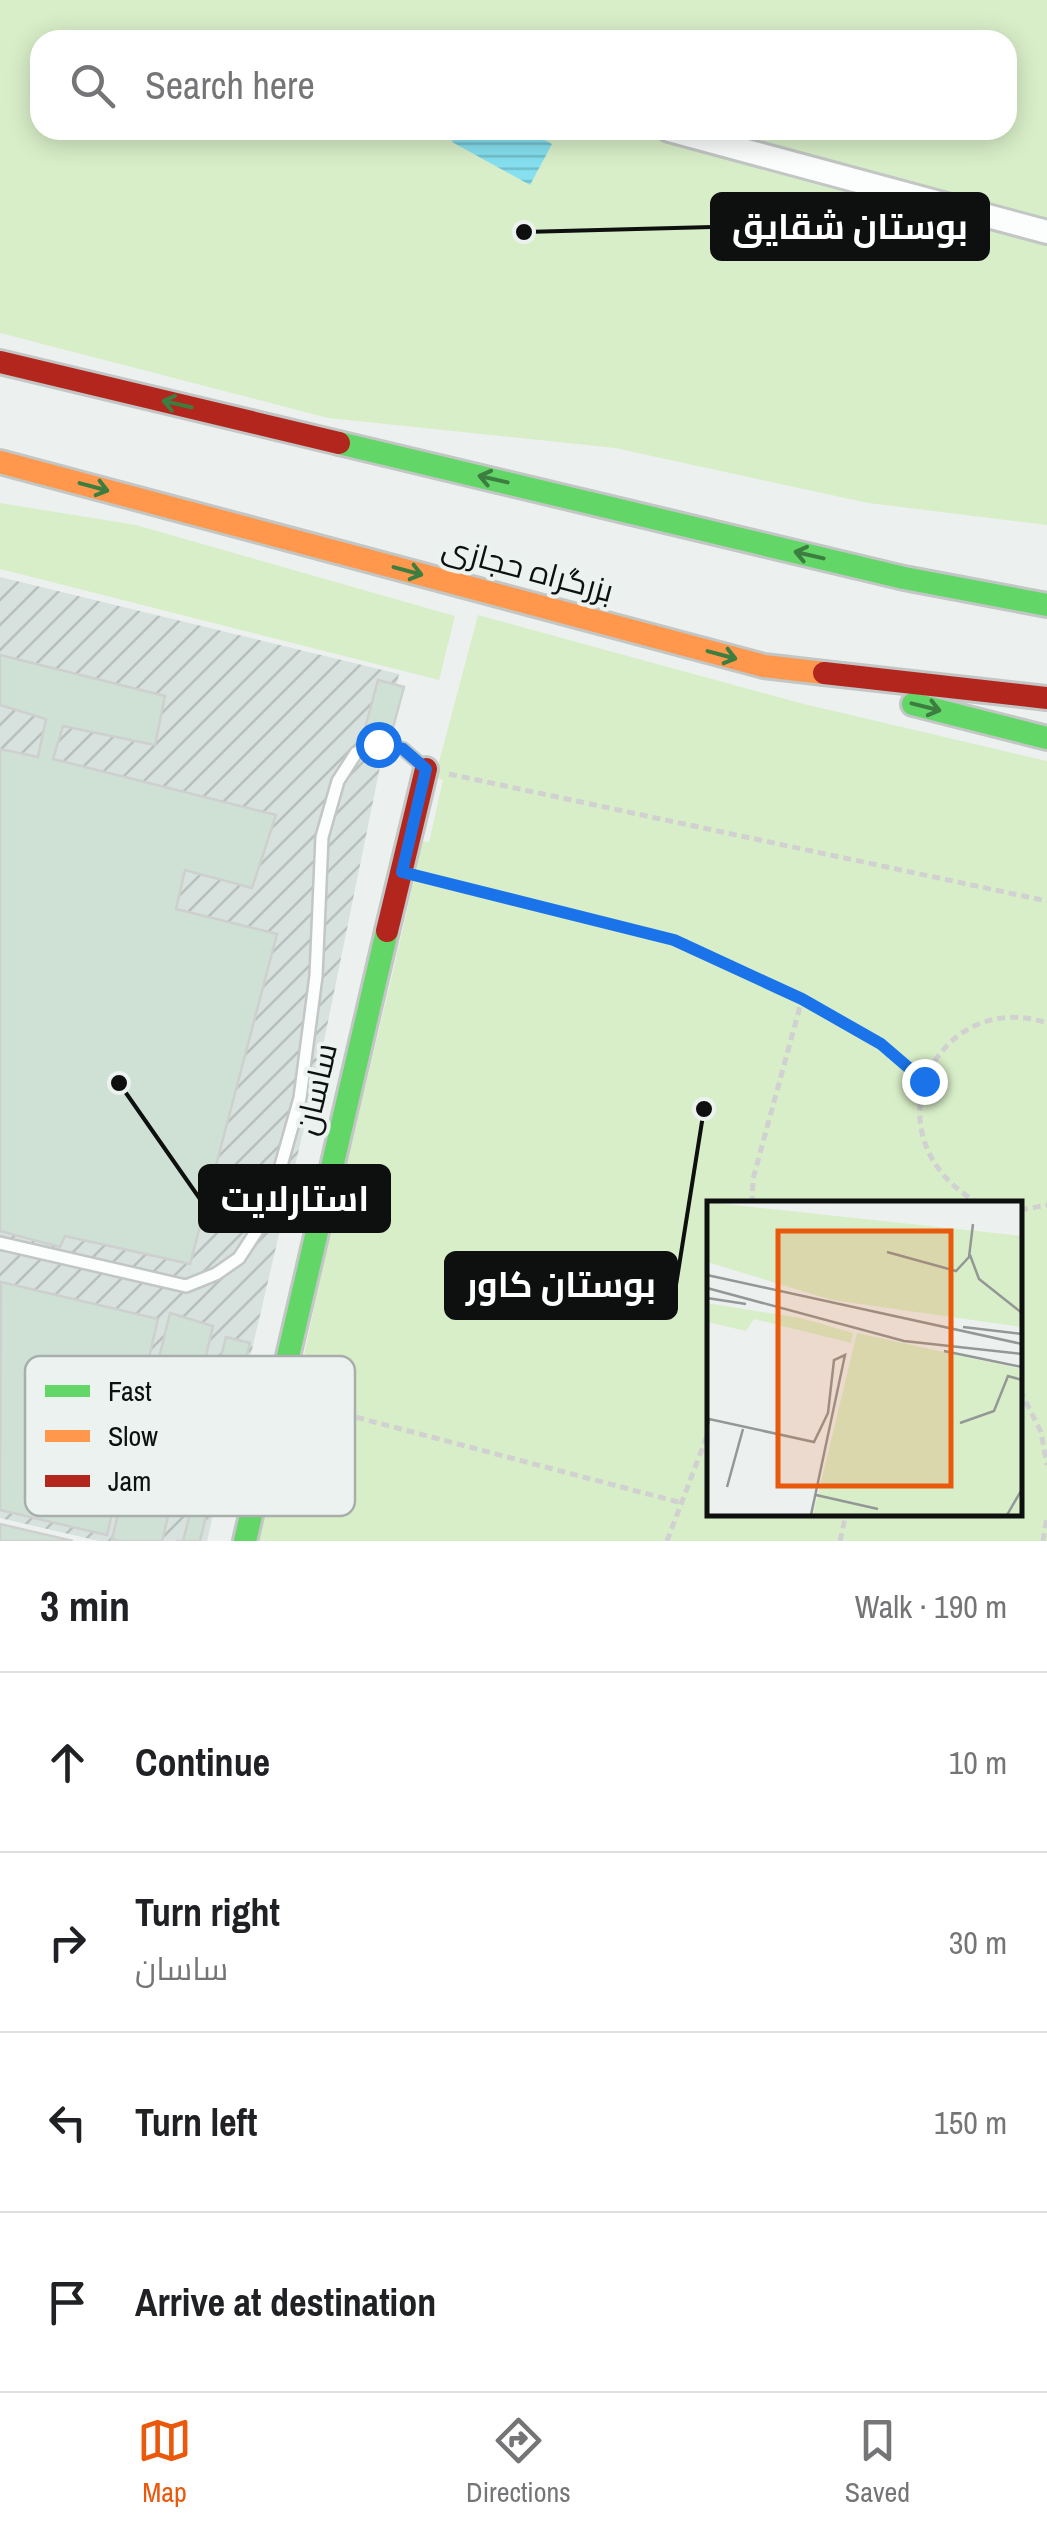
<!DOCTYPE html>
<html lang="en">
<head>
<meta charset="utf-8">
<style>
  body { margin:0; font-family:"Archivo Narrow",Cairo,sans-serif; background:#f2f2f2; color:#202124 }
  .stop { position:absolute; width:30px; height:30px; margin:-22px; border:8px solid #1a73e8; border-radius:50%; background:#fff }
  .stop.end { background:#1a73e8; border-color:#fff; box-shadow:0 2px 10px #0008 }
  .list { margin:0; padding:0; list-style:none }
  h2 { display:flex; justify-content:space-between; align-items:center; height:130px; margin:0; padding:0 40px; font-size:42px }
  h2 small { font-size:32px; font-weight:400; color:#757577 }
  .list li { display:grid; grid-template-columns:65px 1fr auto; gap:30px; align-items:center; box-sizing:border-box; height:180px; padding:0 40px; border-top:2px solid #e0e0e0 }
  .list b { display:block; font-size:38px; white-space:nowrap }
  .list p { margin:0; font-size:32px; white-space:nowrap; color:#757577 }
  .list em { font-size:32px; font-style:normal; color:#757577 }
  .icon { flex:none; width:55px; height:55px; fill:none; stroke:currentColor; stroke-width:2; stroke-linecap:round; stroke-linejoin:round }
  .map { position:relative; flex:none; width:1047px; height:1541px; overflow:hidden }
  .search { position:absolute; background:#fff; box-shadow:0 5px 25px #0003; left:30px; right:30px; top:30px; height:110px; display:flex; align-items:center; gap:25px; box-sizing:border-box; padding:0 35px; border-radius:30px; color:#757577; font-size:38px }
  .sheet { height:850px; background:#fff }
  nav { display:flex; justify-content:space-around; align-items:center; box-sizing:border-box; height:140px; border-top:2px solid #e0e0e0; background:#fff; font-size:28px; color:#757577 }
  nav a { display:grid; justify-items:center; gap:5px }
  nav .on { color:#ea580c }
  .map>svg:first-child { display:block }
</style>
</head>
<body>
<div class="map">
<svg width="1047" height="1541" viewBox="0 0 1047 1541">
  <defs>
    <pattern id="industrial-furrows" width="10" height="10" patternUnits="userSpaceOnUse" patternTransform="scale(2.5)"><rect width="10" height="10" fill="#d7e1de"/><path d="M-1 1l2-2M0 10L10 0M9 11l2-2" fill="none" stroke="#b7c0bd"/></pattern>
    <pattern id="water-rules" width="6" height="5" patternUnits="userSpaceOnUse" patternTransform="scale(2.5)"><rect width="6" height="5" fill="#86e0ef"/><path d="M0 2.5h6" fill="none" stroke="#72bfcc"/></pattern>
  </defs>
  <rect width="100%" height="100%" fill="#ecf1ef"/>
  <!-- industrial -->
  <path fill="url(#industrial-furrows)" d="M0,577l399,97 -77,377 -115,490h-108l-99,-23z"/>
  <!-- green -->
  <g fill="#d8eec8" fill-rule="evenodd">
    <path d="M0,0h1047v525l-179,-22 -253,-55 -287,-30 -328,-85zM40,40h967v90h-967z"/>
    <path d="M0,503l136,22 319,91 -16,64 -439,-111z"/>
    <path d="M478,615l322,88 247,58v780h-789l32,-138 6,-6c35,-187 87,-370 126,-555h7l14,-62 -8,-3zM710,1204h310v310h-310z"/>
  </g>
  <!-- water -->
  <path fill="url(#water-rules)" d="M458,130h68l26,14 -22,41 -78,-43z"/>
  <!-- building -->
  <g fill="#cfe1d5" stroke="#cdd0cf" stroke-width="2.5">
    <path d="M0,655l165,41 -10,49 -92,-19 -10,33 223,56 -24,73 -67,-18 -9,39 101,25 -87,330 -125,-28 -5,11 -60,-16v-482l38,8 8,-38 -46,-14z"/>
    <path d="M378,680l26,7 -14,52 -26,-7z"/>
    <path d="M1,1282l157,37 -51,216 -107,-25z"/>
    <path d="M170,1313l43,13 -11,46 -43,-14z"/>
    <path d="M226,1337l24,6 -20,75 -23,-6z"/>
    <path d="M155,1363l48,11 -41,167h-44l-6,-2z"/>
    <path d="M197,1486l15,4 -12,51h-24h7z"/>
    <path d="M0,1524l73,17h-73z"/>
  </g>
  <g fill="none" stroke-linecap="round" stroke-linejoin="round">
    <!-- lane casing -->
    <g stroke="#c2c6c4" stroke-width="16">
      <path id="lane" d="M0,1243l186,43 30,-12 23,-16 28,-43 33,-117 16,-122 6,-139 16,-56 18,-28 23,-8 24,4 22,19"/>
    </g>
    <!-- street casing -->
    <g stroke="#c2c6c4" stroke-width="28">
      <path id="street" d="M669,130l378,102"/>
    </g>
    <!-- fast casing -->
    <g stroke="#c2c6c4" stroke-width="28">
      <g id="fast">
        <path d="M339,443l565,135 143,27"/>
        <path d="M913,704l134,34"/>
        <path d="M245,1541l142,-610"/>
      </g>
    </g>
    <!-- slow casing -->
    <g stroke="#c2c6c4" stroke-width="28">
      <path id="slow" d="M0,462l764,204 60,7"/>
    </g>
    <!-- jam casing -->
    <g stroke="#c2c6c4" stroke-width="28">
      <g id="jam">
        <path d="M0,362l339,81"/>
        <path d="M824,673l223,25"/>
        <path d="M387,931l39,-162"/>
      </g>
    </g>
    <!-- path -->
    <g stroke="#d0d1d0" stroke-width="5" stroke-dasharray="8 5" stroke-linecap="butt">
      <path d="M449,774l598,127"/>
      <path d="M424,879l249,60 129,60 79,45 43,37"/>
      <path d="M752,1204l1,-25 49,-180"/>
      <path d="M980,1204c-119,-66 -43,-218 67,-181"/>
      <path d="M1020,1210l27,-5"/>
      <path d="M1020,1390l21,42 6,33"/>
      <path d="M306,1404l376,99"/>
      <path d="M667,1541l43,-113"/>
      <path d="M840,1541l6,-27"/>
      <path d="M1043,1541l4,-24"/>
    </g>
    <!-- lane -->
    <use href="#lane" stroke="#fcfdfd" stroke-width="11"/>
    <!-- street -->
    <use href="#street" stroke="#fcfdfd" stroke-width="22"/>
    <!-- fast -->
    <use href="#fast" stroke="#63d668" stroke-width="22"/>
    <!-- slow -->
    <use href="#slow" stroke="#ff974d" stroke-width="22"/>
    <!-- jam -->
    <use href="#jam" stroke="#b3261e" stroke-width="22"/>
  </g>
  <!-- one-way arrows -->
  <defs><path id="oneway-shaft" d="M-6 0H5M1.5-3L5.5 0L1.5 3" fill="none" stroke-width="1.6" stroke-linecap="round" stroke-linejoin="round" transform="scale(2.5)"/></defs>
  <g stroke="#3c7d40">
    <use href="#oneway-shaft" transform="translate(177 404) rotate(-167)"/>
    <use href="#oneway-shaft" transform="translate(493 479) rotate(-167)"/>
    <use href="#oneway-shaft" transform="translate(94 487) rotate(15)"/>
    <use href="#oneway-shaft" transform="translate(809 555) rotate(-167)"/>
    <use href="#oneway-shaft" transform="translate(408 571) rotate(15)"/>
    <use href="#oneway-shaft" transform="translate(722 655) rotate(15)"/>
    <use href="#oneway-shaft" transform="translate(926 707) rotate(14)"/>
  </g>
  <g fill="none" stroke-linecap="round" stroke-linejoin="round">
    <!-- route -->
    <path stroke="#1a73e8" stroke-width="12" d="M378,744l25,5 23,20 -24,103 272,68 128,59 79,45 43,37"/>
  </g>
  <g text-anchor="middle" stroke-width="8" stroke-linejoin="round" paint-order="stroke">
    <!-- street labels -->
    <g font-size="32" fill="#0d100f" stroke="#ebf2ef">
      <text transform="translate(528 569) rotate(15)" y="11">بزرگراه حجازی</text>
      <text transform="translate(316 1089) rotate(-77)" y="11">ساسان</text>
    </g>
  </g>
  <!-- overview -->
  <g transform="translate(707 1201)">
    <rect width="315" height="315" fill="#ecf1ef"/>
    <path d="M0,1l315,34v91l-190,-27 -125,-38zM0,102l93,15 53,15 -2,10 -97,-24 -8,12 -39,-9zM150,132l165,36v146h-209z" fill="#d8eec8"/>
    <path fill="none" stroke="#939795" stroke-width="2.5" d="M180,51l69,19 13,-14 4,-33M263,54l9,24 43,34M0,74l315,69M0,87l197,53 118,13M0,97l39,6M256,126l59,7M237,150l78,16M253,222l34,-12 14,-35 14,4M0,229l2,-11 105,23 14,-29 6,-53 11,-5 -34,160M20,286l16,-58M109,294l62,14M300,314l15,-26"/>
    <path fill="#e8590c" fill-opacity="0.15" stroke="#e8590c" stroke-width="5" d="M71,30h173v255h-173z"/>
    <rect width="315" height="315" fill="none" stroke="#0d100f" stroke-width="5"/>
  </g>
  <!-- legend -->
  <rect x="25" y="1356" width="330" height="160" rx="15" fill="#ebf2ef" stroke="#a8aeac" stroke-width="2.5"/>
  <rect x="45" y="1385" width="45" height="12" fill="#63d668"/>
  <rect x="45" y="1430" width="45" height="12" fill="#ff974d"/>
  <rect x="45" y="1475" width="45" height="12" fill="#b3261e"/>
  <g font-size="28" fill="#0d100f">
    <text x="108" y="1401">Fast</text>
    <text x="108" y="1446">Slow</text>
    <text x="108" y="1491">Jam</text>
  </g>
  <!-- callouts -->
  <path fill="none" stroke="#0d100f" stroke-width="4" d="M524 232L712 227M119 1083L200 1199M704 1109L676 1285"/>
  <g fill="#0d100f" stroke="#ebf2ef" stroke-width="4">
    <circle cx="524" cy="232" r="10"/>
    <circle cx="119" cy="1083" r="10"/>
    <circle cx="704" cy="1109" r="10"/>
  </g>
  <g fill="#0d100f" stroke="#0d100f" stroke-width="4">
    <rect x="712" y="194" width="276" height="65" rx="10"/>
    <rect x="200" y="1166" width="189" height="65" rx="10"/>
    <rect x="446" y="1253" width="230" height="65" rx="10"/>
  </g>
  <g font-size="35" text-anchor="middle" font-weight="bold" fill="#fff">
    <text x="850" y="239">بوستان شقایق</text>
    <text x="295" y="1211">استارلایت</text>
    <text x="561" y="1297">بوستان کاور</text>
  </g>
</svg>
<div class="stop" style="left:378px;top:744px"></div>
<div class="stop end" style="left:924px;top:1081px"></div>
<div class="search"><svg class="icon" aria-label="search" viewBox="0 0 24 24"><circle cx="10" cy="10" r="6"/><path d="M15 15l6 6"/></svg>Search here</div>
</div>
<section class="sheet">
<h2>3 min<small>Walk · 190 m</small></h2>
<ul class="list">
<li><svg class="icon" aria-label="ahead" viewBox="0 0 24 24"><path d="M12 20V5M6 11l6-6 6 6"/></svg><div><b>Continue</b></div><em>10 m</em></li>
<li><svg class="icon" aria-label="right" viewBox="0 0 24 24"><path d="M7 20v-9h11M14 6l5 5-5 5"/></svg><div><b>Turn right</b><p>ساسان</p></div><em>30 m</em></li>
<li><svg class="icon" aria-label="left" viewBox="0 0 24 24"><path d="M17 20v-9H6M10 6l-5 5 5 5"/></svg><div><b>Turn left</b></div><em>150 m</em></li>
<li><svg class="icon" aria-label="arrive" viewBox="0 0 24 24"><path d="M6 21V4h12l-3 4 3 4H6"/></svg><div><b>Arrive at destination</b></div></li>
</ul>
</section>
<nav>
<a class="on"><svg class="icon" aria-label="map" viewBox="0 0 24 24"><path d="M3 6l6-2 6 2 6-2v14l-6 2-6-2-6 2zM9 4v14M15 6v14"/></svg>Map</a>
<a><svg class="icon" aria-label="directions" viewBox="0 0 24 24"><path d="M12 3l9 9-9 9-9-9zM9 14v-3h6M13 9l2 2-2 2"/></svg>Directions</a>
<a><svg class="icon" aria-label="saved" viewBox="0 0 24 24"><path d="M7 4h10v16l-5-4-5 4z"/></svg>Saved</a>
</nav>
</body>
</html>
